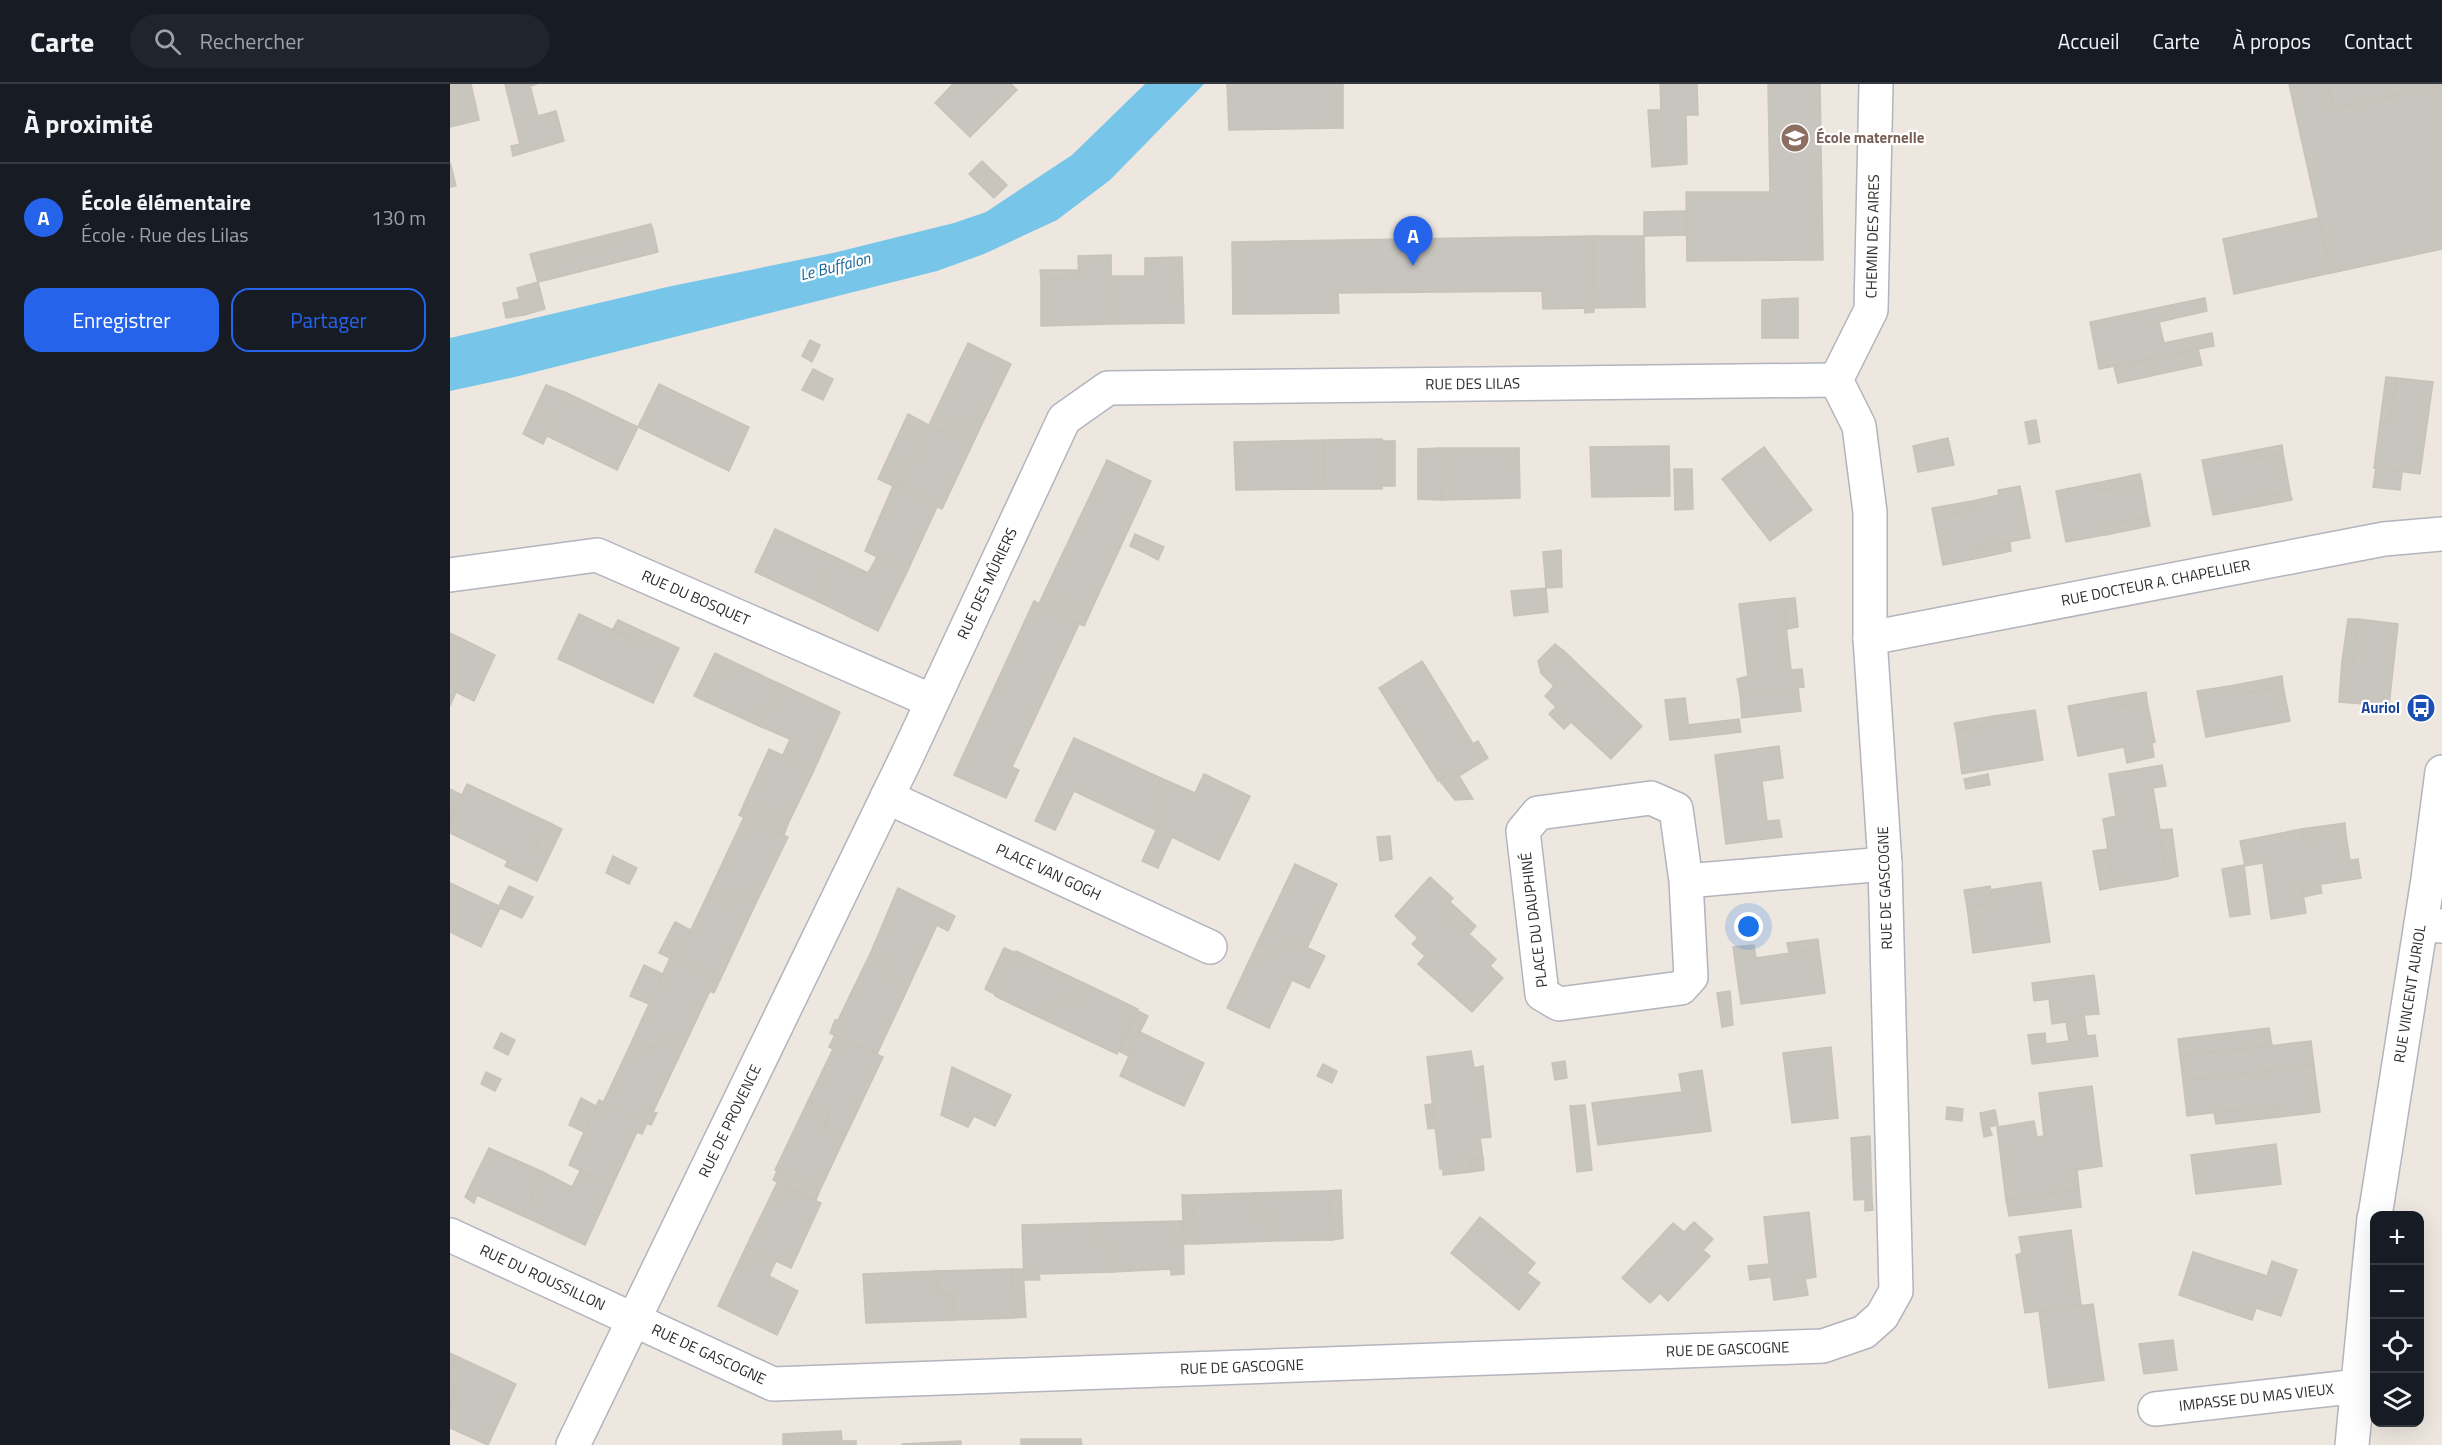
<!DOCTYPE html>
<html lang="fr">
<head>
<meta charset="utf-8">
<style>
  body { margin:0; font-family:"Titillium Web",sans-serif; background:#20242c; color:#f1f3f6 }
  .controls { position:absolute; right:18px; bottom:18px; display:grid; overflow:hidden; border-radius:12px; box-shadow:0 6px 24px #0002 }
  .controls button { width:54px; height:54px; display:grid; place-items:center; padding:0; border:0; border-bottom:2px solid #363941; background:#171b24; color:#f1f3f6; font:30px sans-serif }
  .you { position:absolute; left:1299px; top:843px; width:21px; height:21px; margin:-15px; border:4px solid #fff; border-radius:50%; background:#1a73e8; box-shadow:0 0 0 9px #1a73e833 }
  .badge { display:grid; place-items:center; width:39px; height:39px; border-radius:50%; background:#2563eb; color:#fff; font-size:20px; font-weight:700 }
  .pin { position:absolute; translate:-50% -50px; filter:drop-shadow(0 2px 3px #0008) }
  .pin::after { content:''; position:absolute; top:32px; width:21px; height:18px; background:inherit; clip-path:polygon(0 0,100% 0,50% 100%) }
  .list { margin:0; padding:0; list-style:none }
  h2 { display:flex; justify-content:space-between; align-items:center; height:78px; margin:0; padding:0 24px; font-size:26px }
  h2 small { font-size:20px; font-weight:400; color:#9ea1a6 }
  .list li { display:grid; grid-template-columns:39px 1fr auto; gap:18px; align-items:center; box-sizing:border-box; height:108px; padding:0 24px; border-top:2px solid #363941 }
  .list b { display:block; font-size:22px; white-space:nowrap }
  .list p { margin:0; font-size:20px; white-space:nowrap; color:#9ea1a6 }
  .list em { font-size:20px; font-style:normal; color:#9ea1a6 }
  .actions { display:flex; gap:12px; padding:18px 24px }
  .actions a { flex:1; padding:14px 0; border:2px solid #2563eb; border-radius:18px; text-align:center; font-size:21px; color:#2563eb }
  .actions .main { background:#2563eb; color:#fff }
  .icon { flex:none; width:33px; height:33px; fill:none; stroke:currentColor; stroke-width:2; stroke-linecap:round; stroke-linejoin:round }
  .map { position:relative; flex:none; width:1992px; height:1361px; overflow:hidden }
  header { display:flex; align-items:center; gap:36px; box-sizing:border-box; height:84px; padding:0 30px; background:#171b24; border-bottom:2px solid #363941 }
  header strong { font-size:28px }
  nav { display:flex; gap:33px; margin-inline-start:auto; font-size:21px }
  .search { width:420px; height:54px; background:#20242c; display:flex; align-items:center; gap:15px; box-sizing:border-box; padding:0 21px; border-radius:33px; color:#9ea1a6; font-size:22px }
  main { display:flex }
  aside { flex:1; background:#171b24 }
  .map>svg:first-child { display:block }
</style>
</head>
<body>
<header>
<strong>Carte</strong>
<div class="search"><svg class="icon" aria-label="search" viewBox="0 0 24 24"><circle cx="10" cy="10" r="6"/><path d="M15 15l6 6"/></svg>Rechercher</div>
<nav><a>Accueil</a><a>Carte</a><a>À propos</a><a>Contact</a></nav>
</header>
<main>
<aside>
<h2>À proximité<small></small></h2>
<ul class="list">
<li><span class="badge">A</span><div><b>École élémentaire</b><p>École · Rue des Lilas</p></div><em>130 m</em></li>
</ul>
<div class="actions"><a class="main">Enregistrer</a><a>Partager</a></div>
</aside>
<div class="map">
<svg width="1992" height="1361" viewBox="0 0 1992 1361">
  <rect width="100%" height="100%" fill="#ede7df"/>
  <!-- water -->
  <path fill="#77c6ea" d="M695,0h59l-94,96 -53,40 -73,34 -47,17 -422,106 -65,14v-53l217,-51 166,-34 121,-30 32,-11 86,-57z"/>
  <!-- building -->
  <g fill="#c8c4be" stroke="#c8c3b8" stroke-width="1.5">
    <path d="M0,0h21l8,36 -29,7z"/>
    <path d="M55,0h32l-7,2 8,30 18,-5 8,30 -51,15 -2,-10 9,-2z"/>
    <path d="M503,0h58l6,6 -47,47 -35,-34z"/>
    <path d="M777,0h116v44l-114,2z"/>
    <path d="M1210,0h37l1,31h-12l1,49 -35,3 -4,-57h13z"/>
    <path d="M1318,0h52l3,176 -136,1 -1,-69h84z"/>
    <path d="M1839,0h39l5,24 109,-22v163l-111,24z"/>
    <path d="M1878,0h114v2l-109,22z"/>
    <path d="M532,77l25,24 -13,13 -25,-24z"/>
    <path d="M0,78l6,24 -6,1z"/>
    <path d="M1236,127l1,24 -43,1v-24z"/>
    <path d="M1868,134l13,55 -97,21 -11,-55z"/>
    <path d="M201,140l2,6 -119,38 -4,-14z"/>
    <path d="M203,146l5,22 -120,30 -4,-14z"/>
    <path d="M1143,152h51l1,71 -51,1z"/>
    <path d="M1143,152l1,76 -9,1v-5l-42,1 -1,-18 -204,2 1,20 -106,1 -1,-72z"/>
    <path d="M661,171l1,69 -71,2v-47l38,-1 -1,-22z"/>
    <path d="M732,173l2,66 -72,1v-48h33v-18z"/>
    <path d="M590,186h38l1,8 -38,1z"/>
    <path d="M88,198l7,27 -21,6 -7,-27z"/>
    <path d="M1348,214v40h-36v-38z"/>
    <path d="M1755,214l2,13 -48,11 5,21 48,-10 2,13 -115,23 -9,-47z"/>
    <path d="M70,215l4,16 -18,3 -3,-15z"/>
    <path d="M360,256l10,5 -8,17 -10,-6z"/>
    <path d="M518,259l43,21 -31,64 -21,-10 -8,18 -22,-11z"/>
    <path d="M1748,265l4,16 -84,18 -4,-16z"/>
    <path d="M363,285l20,10 -10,21 -21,-10z"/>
    <path d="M1936,293l11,1 -8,46 -9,-2z"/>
    <path d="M1947,294l36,4 -13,92 -46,-6 6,-46 9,2z"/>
    <path d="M209,300l90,43 -20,44 -91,-44z"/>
    <path d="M96,301l21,8 -24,51 -20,-10z"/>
    <path d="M117,309l71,34 -21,43 -70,-34z"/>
    <path d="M458,330l21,11 -30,64 -21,-10z"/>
    <path d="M509,334l21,10 -38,81 -43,-20 30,-64 22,11z"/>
    <path d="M1586,336l4,22 -11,2 -4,-22z"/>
    <path d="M1498,354l6,27 -36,7 -5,-26z"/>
    <path d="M932,355v50h-57l-1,-49z"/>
    <path d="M874,356l1,49 -89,1 -2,-48z"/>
    <rect x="932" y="357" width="13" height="45"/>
    <path d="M1832,361l1,8 -36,7 -2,-8z"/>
    <path d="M1219,362l1,50 -78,1 -2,-50z"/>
    <path d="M1314,363l48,63 -42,31 -48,-62z"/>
    <path d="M990,364l1,52 -23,-1v-50z"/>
    <path d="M990,364h79l1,50 -79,2z"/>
    <path d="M1795,368l2,8 36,-7 7,39 -36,7 2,8 -43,8 -11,-55z"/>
    <path d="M657,376l44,21 -62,134 -45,-22z"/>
    <path d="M1926,384l26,4 -2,18 -27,-3z"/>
    <path d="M1224,385h18l1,40 -18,1z"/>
    <path d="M1690,390l2,8 -44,9 -2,-8z"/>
    <path d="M1692,398l6,35 -45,8 2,10 -39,7 -10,-51 40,-8 2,8z"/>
    <path d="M443,402l44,21 -30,65 -42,-21z"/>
    <path d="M1570,402l10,52 -53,10 2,10 -36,7 -9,-47 40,-8 -2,-9 27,-6 -1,-5z"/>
    <path d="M1840,408l2,8 -36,7 -2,-8z"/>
    <path d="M1522,417l2,9 -40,8 -2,-10z"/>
    <path d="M1698,433l2,9 -45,9 -2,-10z"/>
    <path d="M325,445l62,29 -20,43 -62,-29z"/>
    <path d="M685,450l13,6 -5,12 -13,-6z"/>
    <path d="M698,456l16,7 -6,13 -15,-8z"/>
    <path d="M1560,458l1,9 -32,7 -2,-10z"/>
    <path d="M1111,466l1,37 -16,1 -3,-36z"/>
    <path d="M427,473l30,15 -29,59 -61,-30 20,-43 31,15z"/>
    <path d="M1096,504l2,24 -34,4 -3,-25z"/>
    <path d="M594,509l45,22 -5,11 -45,-22z"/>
    <path d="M1345,514l3,29 -11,2 -4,-30z"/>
    <path d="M1333,515l8,71 11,-1 2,18 -64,8 -3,-16 11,-3 -9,-72z"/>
    <path d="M584,517l45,23 -67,143 7,3 -13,28 -52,-23z"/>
    <path d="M129,530l70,33 6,-10 24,11 -26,55 -95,-44z"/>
    <path d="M1898,535h10l-5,43 -11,-1z"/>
    <path d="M1908,535l40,5 -9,82 -50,-4 3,-41 11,1z"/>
    <path d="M168,536l37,17 -6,10 -36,-18z"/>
    <path d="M0,549l45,22 -21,46 -18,-9 -6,14z"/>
    <path d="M1105,560l9,7 -23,22 -3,-12z"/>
    <path d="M1114,567l78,75 -31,33 -40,-37 -7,7 -15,-15 7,-7 -11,-11 9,-10 -13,-13z"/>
    <path d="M265,569l12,6 -20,43 -13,-6z"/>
    <path d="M277,575l51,24 -19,43 -52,-24z"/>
    <path d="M972,577l51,83 5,-3 10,17 -29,18 -4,-6 -17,11 -59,-93z"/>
    <path d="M1832,592l1,10 -46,9 -2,-10z"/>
    <path d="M328,599l62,29 -26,58 -31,-15 7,-16 -31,-13z"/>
    <path d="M1785,601l2,10 46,-9 7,35 -84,16 -9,-46z"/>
    <path d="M1348,603l3,24 -59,7 -2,-23z"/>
    <path d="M1696,608l1,9 -34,7 -2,-10z"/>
    <path d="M1235,614l5,40 -20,2 -5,-40z"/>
    <path d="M1661,614l2,10 34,-7 8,41 -3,1 2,14 -27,6 -3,-16 -46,9 -10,-50z"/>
    <path d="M1585,626l8,50 -81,14 -6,-43 39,-7 -2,-8z"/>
    <path d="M1543,632l2,8 -39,7 -2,-8z"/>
    <path d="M1289,635l2,13 -51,6 -2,-13z"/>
    <path d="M624,654l87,40 -10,22 16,7 -11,23 -82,-39 -19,39 -20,-9z"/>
    <path d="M1329,662l4,32 -21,3 5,40 12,-1 3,17 -56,7 -11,-89z"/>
    <path d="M319,665l45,21 -26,54 -44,-20z"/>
    <path d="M1712,681l4,21 -13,2 15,91 -54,8 -11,-68 13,-3 -7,-42z"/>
    <path d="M1005,686l4,6 14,23 -18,1 -16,-20z"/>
    <path d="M754,690l46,22 -31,64 -47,-23 -14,31 -16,-7 25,-54 -16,-7 10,-22 34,15z"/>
    <path d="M1538,690l2,11 -24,4 -2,-10z"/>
    <path d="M17,700l81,38 -12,25 14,7 -13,27 -32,-15 3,-5 -58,-28v-13z"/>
    <path d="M0,705l12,6 -12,25z"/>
    <path d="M294,720l44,20 -4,11 -45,-20z"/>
    <path d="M294,733l44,20 -31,64 -21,-9 -8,14 -21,-10z"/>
    <path d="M98,738l14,7 -12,25 -14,-7z"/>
    <path d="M1895,739l1,12 -42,6 -2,-12z"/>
    <path d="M1722,745l6,47 -10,3 -9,-49z"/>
    <path d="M1852,745l2,12 42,-6 4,25 8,-1 3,19 -59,9 4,26 -35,6 -8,-56 -18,3 -5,-25z"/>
    <path d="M940,752l2,23 -12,2 -3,-24z"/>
    <path d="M1658,765l6,38 -14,3 -7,-39z"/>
    <path d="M163,772l24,12 -8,16 -23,-11z"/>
    <path d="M845,780l42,20 -30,64 -20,-10 -8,16 -22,-10z"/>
    <path d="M1794,781l6,49 -20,3 -8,-48z"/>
    <path d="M980,793l23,21 -10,12 53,49 -6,7 13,12 -31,34 -54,-48 7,-8 -13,-12 6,-6 -23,-22z"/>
    <path d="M1591,798l9,60 -77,11 -6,-46 25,-4 -2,-13z"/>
    <path d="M0,799l49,23 10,-20 24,11 -11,21 -22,-10 -19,39 -31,-15z"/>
    <path d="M1870,800l2,9 -19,4 -1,-10z"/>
    <path d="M1540,802l2,17 -25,4 -3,-17z"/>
    <path d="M448,804l57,28 -7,15 -11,-6 -30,65 -21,-10 8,-15 -24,-11z"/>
    <path d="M286,808l21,9 -37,79 -44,-19 31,-65 21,10z"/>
    <path d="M1000,818l26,24 -7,8 -26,-24z"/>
    <path d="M225,838l16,8 -15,31 -17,-8z"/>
    <path d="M837,854l38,18 -16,32 -17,-8 -23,48 -42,-20 30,-64 22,10z"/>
    <path d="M1368,855l1,10 -30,4 -2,-10z"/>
    <path d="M1304,861l2,13 63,-9 6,44 -84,11 -8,-57z"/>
    <path d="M554,864l12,5 -20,42 -11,-6z"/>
    <path d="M566,867l68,32 -11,24 -16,-9 -10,23 -52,-25z"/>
    <path d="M420,870l24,11 -8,15 21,10 -30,64 -47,-21 5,-13h3z"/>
    <path d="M220,874l50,22 -6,13 -4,-2 -25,53 -23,-11 -8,16 -21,-10z"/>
    <path d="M194,881l19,9 -14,30 -19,-8z"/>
    <path d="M1644,891l5,39 -15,1 3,21 8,-1 3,21 -66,8 -4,-29 17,-2 1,11 23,-3 -3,-19 -14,2 -3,-25 -15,2 -2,-18z"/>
    <path d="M634,899l54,26 -21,45 -70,-33 10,-23 16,9z"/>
    <path d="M1280,907l3,34 -11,2 -5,-34z"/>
    <path d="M688,927l10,5 -20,40 -9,-5z"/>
    <path d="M1819,944l3,17 -92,11 -2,-17z"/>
    <path d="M690,948l64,31 -20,43 -64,-30z"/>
    <path d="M51,949l14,7 -7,15 -14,-7z"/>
    <path d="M212,949l23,11 -32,68 4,1 -6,12 -48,-22 30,-64 21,10z"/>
    <path d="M385,951l48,22 -37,78 -22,-9 6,-14 -22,-11 25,-52 -4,-2z"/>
    <path d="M1861,957l3,24 -131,16 -3,-25z"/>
    <path d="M1381,963l7,71 -46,5 -9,-70z"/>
    <path d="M1021,967l3,17 9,-2 8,71 -11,1 3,20 -13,1 1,13 -28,3v-6h-3l-13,-112z"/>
    <path d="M1115,977l2,17 -12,2 -3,-17z"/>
    <path d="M873,980l14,7 -5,12 -15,-7z"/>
    <path d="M1864,981l6,47 -41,5 -2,-12 -90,11 -4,-35z"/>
    <path d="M502,983l59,28 -16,31 -21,-10 -6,11 -27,-12z"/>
    <path d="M1252,986l9,61 -113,14 -6,-42 90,-11 -3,-18z"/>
    <path d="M36,988l15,7 -6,12 -14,-7z"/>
    <path d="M1642,1002l10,80 -25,4 2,19 -73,11 -9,-73 37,-6 3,16 7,-1 -5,-43z"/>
    <path d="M131,1014l15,8 -12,26 -15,-7z"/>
    <path d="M149,1016l48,23 -5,11 -5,-2 -25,54 -43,-21z"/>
    <path d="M358,1017l22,11 -6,14 22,9 -26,55 -45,-20z"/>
    <path d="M982,1020l3,24 -7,1 -3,-24z"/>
    <path d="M1135,1021l7,65 -15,2 -7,-66z"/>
    <path d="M1827,1021l2,12 -63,7 -2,-11z"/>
    <path d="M1497,1023l16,2 -1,12 -16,-2z"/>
    <path d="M1545,1026l3,15 -9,2 3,8 -8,2 -4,-24z"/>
    <path d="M1420,1052l2,63 -18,1 -3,-62z"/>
    <path d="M1826,1060l5,40 -85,10 -5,-39z"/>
    <path d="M39,1064l54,24 -20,44 -46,-21 -3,8 -9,-6z"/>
    <path d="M1033,1074l1,12 -13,2 -1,-13z"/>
    <path d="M130,1087l32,15 -27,59 -62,-29 20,-44 29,15z"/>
    <path d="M327,1087l43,19 -4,10 -43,-20z"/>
    <path d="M327,1099l44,20 -30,65 -45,-21z"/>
    <path d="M1629,1105l2,18 -72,9 -3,-16z"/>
    <path d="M891,1106l2,48 -12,2 -3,-49z"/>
    <path d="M878,1107l3,49 -59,1 -1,-25 -18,1v-24z"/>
    <path d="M803,1109v24l18,-1 1,25 -77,3 -2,-49z"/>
    <path d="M732,1111h11l2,49h-11z"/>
    <path d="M1422,1115l1,11 -8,1v-11z"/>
    <path d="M1359,1128l7,65 -11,2 3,16 -34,5 -3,-23 -21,3 -2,-14 21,-2 -5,-47z"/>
    <path d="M1030,1133l55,46 -8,10 13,10 -21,27 -68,-57z"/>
    <path d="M733,1137l1,53 -13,1v-6l-58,3v-26l-17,1 -1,-24z"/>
    <path d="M1244,1138l19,17 -10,11 7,6 -42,45 -8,-8 -10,10 -28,-25 51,-55 11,9z"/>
    <path d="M645,1139l1,24 17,-1v26l-74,2 1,6h-16l-2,-55z"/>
    <path d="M1621,1146l10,75 -56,8 -9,-58 6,-2 -3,-16z"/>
    <path d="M296,1163l30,14 -7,15 29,15 -21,44 -59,-29z"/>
    <path d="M1743,1168l74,24 5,-15 25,9 -16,46 -25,-8 -4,12 -73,-25z"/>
    <path d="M562,1185h11l3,48 -12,1z"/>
    <path d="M562,1185l2,49 -60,2 -1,-25 -15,1 -2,-25z"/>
    <path d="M486,1187l2,25 15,-1 1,25 -88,3 -3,-49z"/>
    <path d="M1643,1220l11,76 -55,8 -10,-77z"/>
    <path d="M1723,1256l4,30 -33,4 -5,-30z"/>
    <path d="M0,1269l6,3 -6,12z"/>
    <path d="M6,1272l60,28 -28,61 -38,-17v-22l5,-13 -5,-2v-23z"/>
    <path d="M0,1307l5,2 -5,13z"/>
    <path d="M391,1347l1,10h14v4h-73v-11z"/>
    <path d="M571,1355h60l1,6h-61z"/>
    <path d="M511,1357v4h-59v-1z"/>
  </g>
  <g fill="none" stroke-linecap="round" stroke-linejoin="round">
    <!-- minor casing -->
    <g stroke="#b2b4be" stroke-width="36">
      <g id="minor">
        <path id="s1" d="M1386,296l35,-70 5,-226"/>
        <path id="s2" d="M0,491l147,-20 335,146"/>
        <path id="s3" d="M1420,554l514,-99 58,-5"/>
        <path id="s4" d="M437,713l323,150"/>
        <path d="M1236,797l5,96 -10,11 -122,16 -17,-10 -19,-163 15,-18 113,-15 25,11 10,72 199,-17"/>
        <path d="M1971,841l21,1"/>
        <path id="s5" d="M0,1151l323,149 1050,-38 41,-14 18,-16 14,-25 -11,-427 -15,-226v-126l-11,-86 -23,-46"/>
        <path id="s6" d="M1705,1325l204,-23"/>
        <path id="s7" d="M123,1361l334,-689 157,-337 44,-31 728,-8"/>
      </g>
    </g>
    <!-- tertiary casing -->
    <g stroke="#b2b4be" stroke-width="36">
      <g id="tertiary">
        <path id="s8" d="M1925,1132l53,-337 14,-107"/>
        <path d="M1902,1361l22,-227"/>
      </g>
    </g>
    <!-- minor -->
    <use href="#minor" stroke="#fff" stroke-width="33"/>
    <!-- tertiary -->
    <use href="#tertiary" stroke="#fff" stroke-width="33"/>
  </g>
  <!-- icons -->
  <defs>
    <g id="school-disc" transform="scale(1.5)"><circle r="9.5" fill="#8d6e63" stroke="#fff"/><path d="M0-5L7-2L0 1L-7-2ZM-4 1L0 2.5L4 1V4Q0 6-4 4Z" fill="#fff"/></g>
    <g id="bus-disc" transform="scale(1.5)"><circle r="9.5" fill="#1a4fb4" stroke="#fff"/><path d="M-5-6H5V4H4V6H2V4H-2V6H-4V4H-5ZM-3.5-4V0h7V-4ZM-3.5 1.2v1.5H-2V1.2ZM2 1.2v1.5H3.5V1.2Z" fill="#fff"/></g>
  </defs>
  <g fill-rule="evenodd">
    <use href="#school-disc" x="1345" y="54"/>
    <use href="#bus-disc" x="1971" y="624"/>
  </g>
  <g text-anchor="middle" stroke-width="4.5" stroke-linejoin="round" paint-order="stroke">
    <!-- education labels -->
    <g font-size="15" font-weight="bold" fill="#785e54" stroke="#fff" text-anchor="start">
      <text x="1366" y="59">École maternelle</text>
    </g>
    <!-- street labels -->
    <g font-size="15" fill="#2c2c2c" stroke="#fff">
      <text dy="5" stroke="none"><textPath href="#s1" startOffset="152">CHEMIN DES AIRES</textPath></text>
      <text dy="5" stroke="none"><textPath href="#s7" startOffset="1556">RUE DES LILAS</textPath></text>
      <text dy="5" stroke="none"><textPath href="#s3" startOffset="291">RUE DOCTEUR A. CHAPELLIER</textPath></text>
      <text dy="5" stroke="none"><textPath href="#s7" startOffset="956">RUE DES MÛRIERS</textPath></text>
      <text dy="5" stroke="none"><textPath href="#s2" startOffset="256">RUE DU BOSQUET</textPath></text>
      <text dy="5" stroke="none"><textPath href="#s4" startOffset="178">PLACE VAN GOGH</textPath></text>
      <text transform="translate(1435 804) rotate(-92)" y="5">RUE DE GASCOGNE</text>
      <text transform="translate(1084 836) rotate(-97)" y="5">PLACE DU DAUPHINÉ</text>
      <text dy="5" stroke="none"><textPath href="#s8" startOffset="225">RUE VINCENT AURIOL</textPath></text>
      <text dy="5" stroke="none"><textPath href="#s7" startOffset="360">RUE DE PROVENCE</textPath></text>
      <text dy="5" stroke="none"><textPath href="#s5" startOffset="102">RUE DU ROUSSILLON</textPath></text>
      <text dy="5" stroke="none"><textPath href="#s5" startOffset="1311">RUE DE GASCOGNE</textPath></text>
      <text dy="5" stroke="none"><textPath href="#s5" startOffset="285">RUE DE GASCOGNE</textPath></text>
      <text dy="5" stroke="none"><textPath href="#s5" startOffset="825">RUE DE GASCOGNE</textPath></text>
      <text dy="5" stroke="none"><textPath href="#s6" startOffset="102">IMPASSE DU MAS VIEUX</textPath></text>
    </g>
    <!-- transit labels -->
    <g font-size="15" font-weight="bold" fill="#164399" stroke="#fff" text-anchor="end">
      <text x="1950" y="629">Auriol</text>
    </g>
    <!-- water labels -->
    <g font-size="16" font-style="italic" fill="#146598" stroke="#fff">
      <text transform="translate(385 182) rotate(-14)" y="6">Le Buffalon</text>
    </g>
  </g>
</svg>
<div class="controls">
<button>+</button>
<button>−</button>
<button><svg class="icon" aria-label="locate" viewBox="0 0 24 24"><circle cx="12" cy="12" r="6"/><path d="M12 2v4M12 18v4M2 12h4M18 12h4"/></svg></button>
<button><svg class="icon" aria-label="layers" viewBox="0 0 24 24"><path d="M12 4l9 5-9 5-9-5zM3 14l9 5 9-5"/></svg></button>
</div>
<div class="you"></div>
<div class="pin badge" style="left:963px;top:182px">A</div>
</div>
</main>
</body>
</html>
